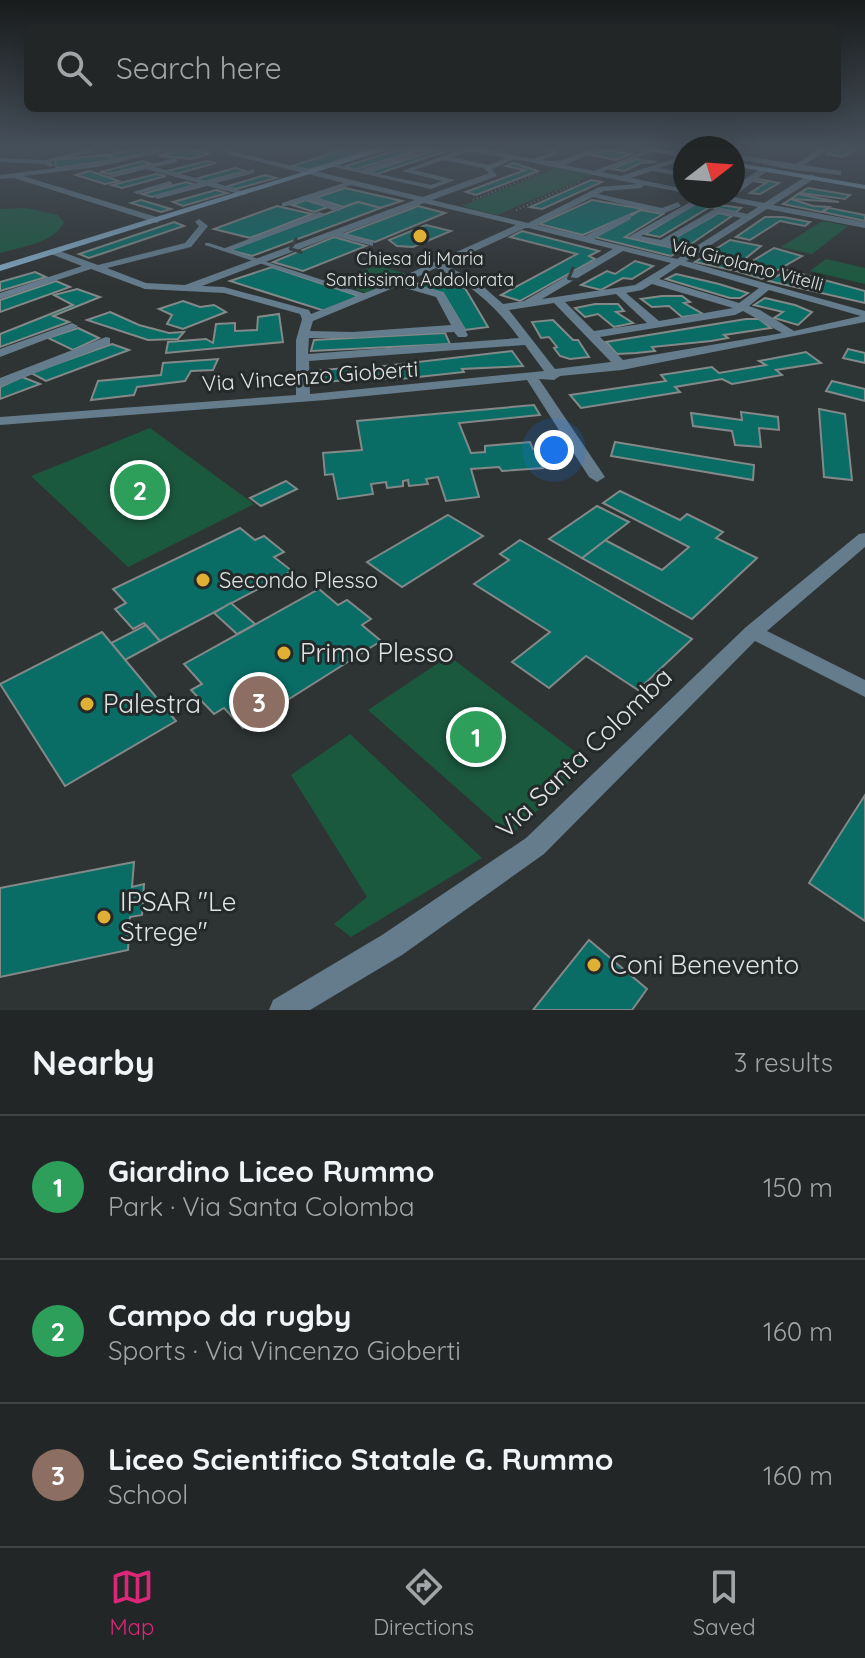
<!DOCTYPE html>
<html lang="en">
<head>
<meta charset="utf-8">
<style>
  body { margin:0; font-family:Quicksand,sans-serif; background:#2a2e2e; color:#f1f3f6 }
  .compass { position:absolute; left:673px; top:136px; width:72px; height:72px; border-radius:50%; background:#222626; box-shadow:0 8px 32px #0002; rotate:73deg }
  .you { position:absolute; left:554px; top:450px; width:28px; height:28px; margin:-20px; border:6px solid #fff; border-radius:50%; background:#1a73e8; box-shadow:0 0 0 12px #1a73e833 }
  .badge { display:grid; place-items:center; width:52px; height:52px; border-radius:50%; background:#db2777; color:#fff; font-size:26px; font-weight:700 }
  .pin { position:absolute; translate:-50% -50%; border:4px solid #fff; box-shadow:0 2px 8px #0006 }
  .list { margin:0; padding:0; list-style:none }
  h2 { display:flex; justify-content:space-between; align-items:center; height:104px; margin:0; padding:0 32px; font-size:34px }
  h2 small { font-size:26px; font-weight:400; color:#a2a5a7 }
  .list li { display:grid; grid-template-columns:52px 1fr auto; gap:24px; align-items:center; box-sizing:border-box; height:144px; padding:0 32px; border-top:2px solid #3f4343 }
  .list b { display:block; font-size:30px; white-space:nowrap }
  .list p { margin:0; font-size:26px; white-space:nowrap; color:#a2a5a7 }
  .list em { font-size:26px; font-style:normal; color:#a2a5a7 }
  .icon { flex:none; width:44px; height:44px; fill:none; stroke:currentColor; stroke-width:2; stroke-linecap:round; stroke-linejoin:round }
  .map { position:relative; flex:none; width:865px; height:1010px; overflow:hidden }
  .search { position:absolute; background:#222626; box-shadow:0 8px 32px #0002; left:24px; right:24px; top:24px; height:88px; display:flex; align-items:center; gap:20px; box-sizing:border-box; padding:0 28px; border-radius:12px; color:#a2a5a7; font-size:30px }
  .sheet { height:536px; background:#222626 }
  nav { display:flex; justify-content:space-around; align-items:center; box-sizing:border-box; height:112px; border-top:2px solid #3f4343; background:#222626; font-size:22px; color:#a2a5a7 }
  nav a { display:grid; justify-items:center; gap:4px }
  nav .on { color:#db2777 }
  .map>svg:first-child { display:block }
</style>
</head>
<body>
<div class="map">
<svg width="865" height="1010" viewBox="0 0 865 1010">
  <rect width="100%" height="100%" fill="#2e3333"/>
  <!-- green -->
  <g fill="#1b593f">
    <path d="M556,168l36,7 -95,40 -35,-9z"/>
    <path d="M26,208l32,7 6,7c-9,21 -44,25 -64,31v-44z"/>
    <path d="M823,221l25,5 -36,28 -31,-7z"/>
    <path d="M826,259l39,9v16l-55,-13z"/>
    <path d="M376,265l31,9 -41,19 -31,-11z"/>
    <path d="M150,428l104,76 -126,63 -97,-91z"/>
    <path d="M449,656l141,107 -76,69 -19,-10 -127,-112z"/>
    <path d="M350,734l132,124 -131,79 -17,-13 33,-27 -76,-122z"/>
  </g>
  <!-- building -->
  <g fill="#096d66" stroke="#838988" stroke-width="2">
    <path d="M149,146h30l-61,13 -9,-4z"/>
    <path d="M354,146h29l-74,24 -17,-4z"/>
    <path d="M424,146l19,6 -66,22 -9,-2 62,-20 -16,-4z"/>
    <path d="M840,146h12l6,1 -15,10 -16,-3z"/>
    <path d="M184,148l25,6 -18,5 -32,-3z"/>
    <path d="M400,149l12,3 -58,18 -11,-3z"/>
    <path d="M605,150l26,4 -15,6 -25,-5z"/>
    <path d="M105,155l9,5 -57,8 -3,-8z"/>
    <path d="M636,159l21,3 -16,1 -17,8 -12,-2z"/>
    <path d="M143,161l9,3 -43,10 -9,-2z"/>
    <path d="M207,161l9,2 -40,11 -9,-3z"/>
    <path d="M513,163l25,8 -62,24 -10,-3 59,-22 -19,-4z"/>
    <path d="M235,168l10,3 -40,11 -10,-3z"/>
    <path d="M90,171l29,10 -14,3 -29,-9z"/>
    <path d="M156,174l10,2 -44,12 -10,-3z"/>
    <path d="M265,175l11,3 -40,11 -11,-2z"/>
    <path d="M758,179l21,4 -19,11 -10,-1 16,-10 -12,-2z"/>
    <path d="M591,180l11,2 -60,27 -12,-2z"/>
    <path d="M186,182l10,3 -44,12 -10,-3z"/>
    <path d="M345,188l57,13 -22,7 -22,-6 -15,5 -28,-9z"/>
    <path d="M808,188l42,7 -5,4 -45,-6z"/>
    <path d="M216,190l11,3 -44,13 -10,-4z"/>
    <path d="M798,194l41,8 -48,-3z"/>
    <path d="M791,199l22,7 16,1 -8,5 -38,-8z"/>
    <path d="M141,200l30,9 -10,3 -30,-9z"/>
    <path d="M306,200l22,7 -14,5 -22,-7z"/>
    <path d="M592,200l51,9 -60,26 -44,-11z"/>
    <path d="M358,202l23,6 -129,48 -23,-6z"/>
    <path d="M699,202l42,6 -5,4 -26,-5 -50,30 -15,-3z"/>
    <path d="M277,206l35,8 -62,24 -36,-9z"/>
    <path d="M418,206l27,7 -70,29 -31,-8z"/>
    <path d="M829,208l36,7v6l-42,-9z"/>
    <path d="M641,210l22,4 -38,23 57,13 -11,6 -77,-19z"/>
    <path d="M719,213l13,3 -44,30 -20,-4z"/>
    <path d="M765,217h18l27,5 -5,4 -25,-5 -30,19 -14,-3z"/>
    <path d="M174,222l10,4 -95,32 -10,-4z"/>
    <path d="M426,225l25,6 -38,16 -16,-1 -8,-6z"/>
    <path d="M522,231l77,20 -10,5 6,3 -75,42 -19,-6 76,-41 -67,-17z"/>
    <path d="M334,237l32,9 -63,25 -30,-9z"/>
    <path d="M730,240l31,6 -30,24 -36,-8z"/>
    <path d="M774,248l28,8 -40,23 -26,-8z"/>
    <path d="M635,261l18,5 -21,13 -9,-1 -22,12 -20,-5 26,-14 8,3z"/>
    <path d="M272,267l87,29 -34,15 -95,-30z"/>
    <path d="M787,270l78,21v12l-96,-22z"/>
    <path d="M35,272l11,5 -46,14v-9z"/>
    <path d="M676,274l43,10 29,9 -8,5h-10l-64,-19z"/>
    <path d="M432,279l33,9 23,39 -23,3 -22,-37 -29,-8z"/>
    <path d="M56,281l14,6 -70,25v-12z"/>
    <path d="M77,289l23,8 -47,19 16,6 -69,25v-13l73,-29 -19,-10z"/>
    <path d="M662,296h20l8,6 -6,1 19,11 -21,3 -13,-11 -17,1 -11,-8z"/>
    <path d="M765,298l30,7 17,7 -14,13 -24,-7 9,-6 -29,-7z"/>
    <path d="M183,301l17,6 14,-2 12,7 -43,17 -16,-5 5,-9 -13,-6z"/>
    <path d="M595,304h23l6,7 -8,1 17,11 -19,4 -16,-13 -13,3 -10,-9z"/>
    <path d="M110,312l29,13 30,8 15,-1 -6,7 -30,1 -61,-20z"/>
    <path d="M279,314l4,28 -117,11 2,-11 38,-3 7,4 3,-19 19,-1v8l22,-1 1,-13z"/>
    <path d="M746,319h13l12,9 -47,7 4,3 -17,3 -59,6 3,4 -19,2 -19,1 -11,-12z"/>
    <path d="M553,320l20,20h5l11,17 -19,2 -10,-3 -6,-8 3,-1 -8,-10 -8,1 -9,-16z"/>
    <path d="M78,328l21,10 -26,12 -25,-12z"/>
    <path d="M445,333l5,11 -139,7 3,-11z"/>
    <path d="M112,344l17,6 -83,31 -15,-8z"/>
    <path d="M848,349l17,4v10l-22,-5z"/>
    <path d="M512,351l11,15 -61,3 2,3 -64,7h-21l-4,-12z"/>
    <path d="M806,352l15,11 -45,7 6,5 -50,9 -10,-5 -47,8 5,5 -99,16 -11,-13 96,-14 -5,-6 51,-8 7,6 47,-8 -7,-4z"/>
    <path d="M218,359l-5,11 -22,1 -6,10 -48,6 -3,8 -43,5 7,-19 63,-6 2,-12z"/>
    <path d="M358,367l3,12 -49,4 -1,-12z"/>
    <path d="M22,377l18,7 -40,15v-12z"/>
    <path d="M832,381l33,8v12l-39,-10z"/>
    <path d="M534,405l6,10 -81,8 12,30 14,-1v-6l45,-4 3,7 25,-2 5,10 -24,4 4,7 -41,3 -3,-4 -28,2 8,28 -33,4 -8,-24 -12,2 2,5 -19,2 -1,-6 -5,1v5l-16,2 -1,-6 -15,2 2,10 -35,5 -5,-25 -8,1 -2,-22 39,-3 -5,-29z"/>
    <path d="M819,409l26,5 7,66 -28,-3z"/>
    <path d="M741,412l37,5 1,13 -20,-2 2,19 -26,-2 -3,-14 -39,-5 -2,-13 51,7z"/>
    <path d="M615,442l139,23 -1,15 -142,-24z"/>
    <path d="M286,481l11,8 -36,17 -11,-8z"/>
    <path d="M620,491l60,29 7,-6 36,18 -7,6 41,20 -65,61 -110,-61 23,-18 57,30 27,-23 -86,-44z"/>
    <path d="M597,506l32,16 -47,36 -33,-19z"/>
    <path d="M448,515l35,21 -81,51 -35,-25z"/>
    <path d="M240,528l15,12 9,-4 20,16 -10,5 18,14 -132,70 -16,-18 -11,6 -18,-20 11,-6 -13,-14z"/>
    <path d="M520,540l172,99 -54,51 -52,-34 -37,32 -37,-26 38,-30 -76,-48 35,-24 -9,-6z"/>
    <path d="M319,589l19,16 9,-5 24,19 -9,6 19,16 -138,87 -19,-20 -10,6 -23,-24 11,-6 -18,-20z"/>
    <path d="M231,603l24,21 -18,10 -23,-21z"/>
    <path d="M146,625l14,16 -35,19 -14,-17z"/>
    <path d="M102,632l74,89 -111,65 -65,-102z"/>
    <path d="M865,795v126l-56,-38z"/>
    <path d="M134,862l-2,25 12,-3 -2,31 -12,2 -2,33 -128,27v-89z"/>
    <path d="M589,940l58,49 -15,21h-99z"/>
  </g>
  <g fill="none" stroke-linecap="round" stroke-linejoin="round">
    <!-- path -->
    <g stroke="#7e8282" stroke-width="2" stroke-dasharray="1 3" stroke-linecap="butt">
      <path d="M473,200l64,-26"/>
      <path d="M516,210l63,-28"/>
    </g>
    <!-- lane -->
    <path fill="#647c8c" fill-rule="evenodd" d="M205,243h4l163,53 -7,2 -160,-53z"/>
    <!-- street -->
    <g fill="#647c8c" fill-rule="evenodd">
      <path d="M173,146h15l-91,21 -74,9 137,42 1,2 -4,3 -143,-45 -14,1v-4l97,-12z"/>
      <path d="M396,146h13l16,6 -56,20 62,13 11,-4 -40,-10 60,-22 -7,-3h16l61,13 19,-6 1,-7h7l-3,9 -15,5c29,6 41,-14 67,-14l-43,19 29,6 58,-22v2l-50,21 19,4 64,-21v4l-25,9 25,5v4l-33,-6 -21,7 54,11v4l-41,-8 -3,3 -37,3 -6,3 64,14 16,-6 3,4 -18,8 -70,-17 -56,28 48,11 43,-22 3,1v4l-37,20 83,20 11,-7 -60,-15 73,-41h32l5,-12 25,-17 7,2 -37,28 31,6 44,-28h6v4l-41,26 92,17v6l-98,-19 -81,52 179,50v11l-243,48 -62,6 -6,4 -15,-1 66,98 -8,5 -8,-5 -62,-97 -201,20 -326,25v-8l296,-22v-55l6,-21 -2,-5 -76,-21 -79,-4 -54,-20 -91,30v-6l82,-27 -31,-12v-4h6l41,15 87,-22 14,-17 -4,-4 4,-3 9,7 -17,21 -84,21 39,15 39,2 230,-85 -64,-15 -35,12 24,10v4h-6l-25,-11 -27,7v-4l62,-20 -116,-29 2,-3 193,46 66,-24 -6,-5 -39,-8 -30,10 41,10 -24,9 -101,-23 4,-2 26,6 54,-18zM471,151l35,7 -17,7 -37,-8zM514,159l124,25 -39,3 -71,36 -96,-23 65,-24 -5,-7zM710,197l48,10 -11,7 -29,-7 -57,33 -20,-4zM424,203l92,22 -141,64 -64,25 -2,-4 -85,-23 -22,-1 132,-50 39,10v-4l-30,-9zM719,213l22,5 -46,29 -25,-5zM525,228h4l84,21 -89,52 -21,3 -25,-22 -33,-17zM623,251l48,12 -36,22 -93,14zM680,265l79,23 -20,15 -80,-24zM436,268c36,16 61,40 83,70l-211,16 1,-16h44l101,-6 4,5h8l2,-2 -24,-42 -37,-11zM652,284l81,24 -74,13 -33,-28 16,-3zM398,286l38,11 15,28 -98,7 -43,-1 3,-10zM769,290l92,26 -67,15 -34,-21 -11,-4zM616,294l31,29 -53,8 -29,-29zM554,303l57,59 -56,7 -46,-59zM743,311l39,22 -159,27 -23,-23 135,-22zM525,345l19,26 -234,23 -1,-33z"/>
      <path d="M824,146h9l-29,19 37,6v4l-47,-5 -61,-12v-4l63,10z"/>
      <path d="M91,149l2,3 -40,9 -2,1 3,3 -4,2 -5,-3 -45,-2v-4l45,2z"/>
      <path d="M175,158l3,4 -23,5 52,14 47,-12v4l-38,10 32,10 -4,2 -37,-9 -50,13 -3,-4 44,-12 -52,-14 -35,9 -4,-2z"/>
      <path d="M170,181l3,4 -36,9 -4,-2z"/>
      <path d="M319,212l7,2 -98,38 -8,-2z"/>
      <path d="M72,323l6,3 -2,2 -76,29v-8z"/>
      <path d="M106,337l4,1v6l-110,43v-9z"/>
      <path d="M865,533v14l-98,84 98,49v17l-110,-56 -211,213 -142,101 -92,55h-41l4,-10 109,-65 144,-97 220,-211 113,-93z"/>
    </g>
    <!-- secondary -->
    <g fill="#7fa6bf" fill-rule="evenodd">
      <path d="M387,146h12l-399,125v-6z"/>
      <path d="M627,146h17l41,8v4z"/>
      <path d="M733,162l132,23v4l-132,-23z"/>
    </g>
  </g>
  <!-- one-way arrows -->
  <defs><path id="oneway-chevron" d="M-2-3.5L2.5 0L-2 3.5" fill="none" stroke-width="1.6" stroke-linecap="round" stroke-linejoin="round" transform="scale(2)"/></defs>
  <g stroke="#313a3d">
    <use href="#oneway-chevron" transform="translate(295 247) rotate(159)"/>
    <use href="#oneway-chevron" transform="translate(573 276) rotate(150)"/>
  </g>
  <!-- sky -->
  <linearGradient id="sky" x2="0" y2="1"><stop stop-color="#191c1c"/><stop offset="0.51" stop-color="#46505b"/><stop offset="1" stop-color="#46505b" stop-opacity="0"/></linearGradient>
  <rect width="865" height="288" fill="url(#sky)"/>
  <!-- markers -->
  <g fill="#dfb034" stroke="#242929" stroke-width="3">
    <circle cx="420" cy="236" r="8"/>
    <circle cx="203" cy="580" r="8"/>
    <circle cx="284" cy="653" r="8"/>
    <circle cx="87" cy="704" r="8"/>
    <circle cx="104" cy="917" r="8"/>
    <circle cx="594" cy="965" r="8"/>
  </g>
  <g text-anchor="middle" stroke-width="6" stroke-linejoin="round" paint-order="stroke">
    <!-- far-poi labels -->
    <g font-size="18" fill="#dfe2e2" stroke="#242929">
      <text x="420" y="265">Chiesa di Maria<tspan x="420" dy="21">Santissima Addolorata</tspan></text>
    </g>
    <!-- far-street labels -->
    <g font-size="18" fill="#dfe2e2" stroke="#242929">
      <text transform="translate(747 265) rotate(15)" y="6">Via Girolamo Vitelli</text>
    </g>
    <!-- street labels -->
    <g font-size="22" fill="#dfe2e2" stroke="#242929">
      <text transform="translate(310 376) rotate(-4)" y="8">Via Vincenzo Gioberti</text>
    </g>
    <!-- poi labels -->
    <g font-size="22" fill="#dfe2e2" stroke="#242929" text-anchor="start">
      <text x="219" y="588">Secondo Plesso</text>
    </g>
    <!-- near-poi labels -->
    <g font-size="26" fill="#dfe2e2" stroke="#242929" text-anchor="start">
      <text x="300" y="662">Primo Plesso</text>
      <text x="103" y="713">Palestra</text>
      <text x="120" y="911">IPSAR "Le<tspan x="120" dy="30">Strege"</tspan></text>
      <text x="610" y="974">Coni Benevento</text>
    </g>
    <!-- near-street labels -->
    <g font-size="26" fill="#dfe2e2" stroke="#242929">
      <text transform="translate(584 753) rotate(-44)" y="9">Via Santa Colomba</text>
    </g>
  </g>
</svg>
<svg class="compass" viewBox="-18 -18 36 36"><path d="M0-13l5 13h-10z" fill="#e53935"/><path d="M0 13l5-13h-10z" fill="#a2a5a7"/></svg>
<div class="you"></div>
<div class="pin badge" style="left:476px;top:737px;background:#2e9e5b">1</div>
<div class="pin badge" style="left:140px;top:490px;background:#2e9e5b">2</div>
<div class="pin badge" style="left:259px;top:702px;background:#8d6e63">3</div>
<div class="search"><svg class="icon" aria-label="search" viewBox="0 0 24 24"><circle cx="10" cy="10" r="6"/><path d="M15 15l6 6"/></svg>Search here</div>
</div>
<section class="sheet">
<h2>Nearby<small>3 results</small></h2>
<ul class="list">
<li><span class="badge" style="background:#2e9e5b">1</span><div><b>Giardino Liceo Rummo</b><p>Park · Via Santa Colomba</p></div><em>150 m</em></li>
<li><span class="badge" style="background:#2e9e5b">2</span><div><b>Campo da rugby</b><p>Sports · Via Vincenzo Gioberti</p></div><em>160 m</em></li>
<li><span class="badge" style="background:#8d6e63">3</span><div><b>Liceo Scientifico Statale G. Rummo</b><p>School</p></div><em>160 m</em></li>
</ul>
</section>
<nav>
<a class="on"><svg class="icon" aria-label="map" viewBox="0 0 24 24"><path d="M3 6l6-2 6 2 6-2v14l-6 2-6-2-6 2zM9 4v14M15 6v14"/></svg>Map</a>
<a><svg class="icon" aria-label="directions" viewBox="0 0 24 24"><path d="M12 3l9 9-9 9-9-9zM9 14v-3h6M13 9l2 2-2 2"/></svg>Directions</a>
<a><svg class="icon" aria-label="saved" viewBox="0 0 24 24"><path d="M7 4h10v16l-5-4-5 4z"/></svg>Saved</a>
</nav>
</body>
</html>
